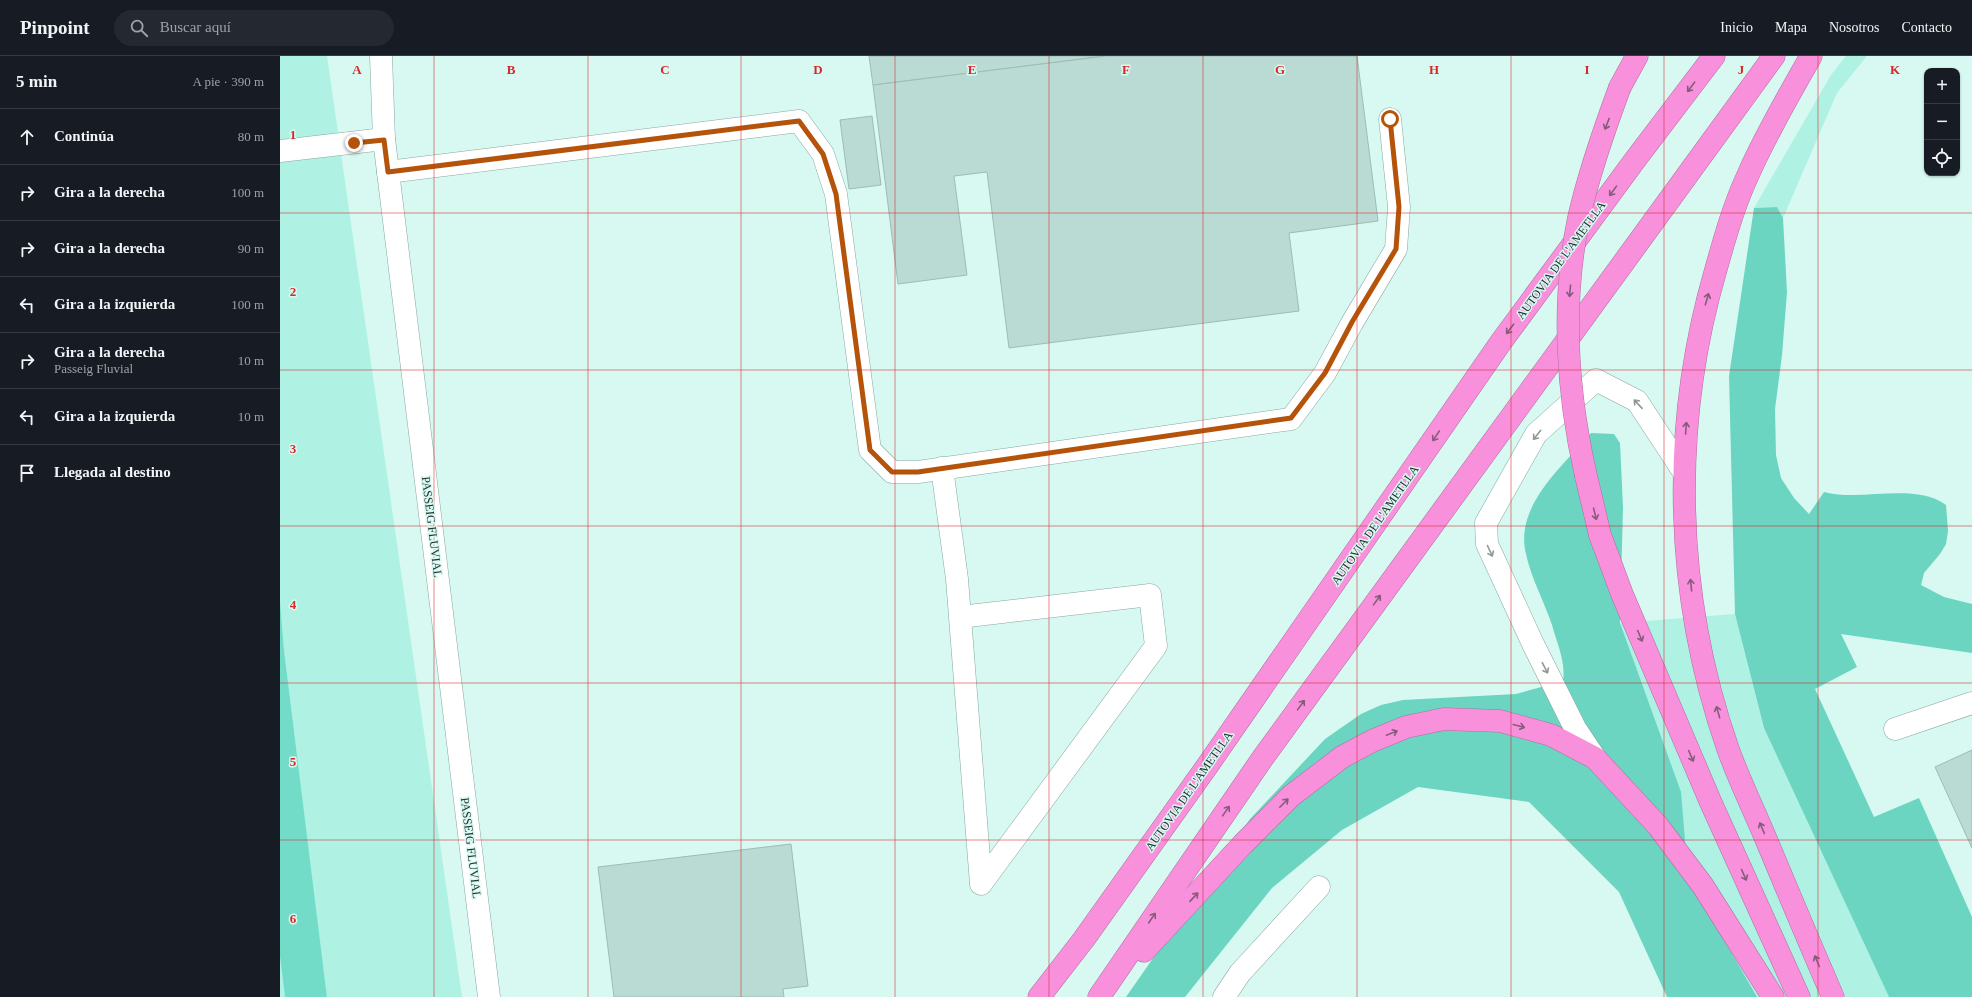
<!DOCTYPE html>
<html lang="es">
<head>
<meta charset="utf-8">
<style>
  body { margin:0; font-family:Georgia,serif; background:#242831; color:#f1f3f6 }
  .controls { position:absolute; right:12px; top:12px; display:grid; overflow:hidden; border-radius:8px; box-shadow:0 1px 3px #0004 }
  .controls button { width:36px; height:36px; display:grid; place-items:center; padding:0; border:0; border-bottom:1px solid #363941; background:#171b24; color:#f1f3f6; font:20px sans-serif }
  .stop { position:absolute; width:12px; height:12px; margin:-9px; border:3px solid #b45309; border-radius:50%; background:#fff }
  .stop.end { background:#b45309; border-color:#fff; box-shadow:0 1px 4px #0008 }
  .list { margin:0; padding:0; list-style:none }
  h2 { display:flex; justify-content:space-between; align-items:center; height:52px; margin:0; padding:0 16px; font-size:17px }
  h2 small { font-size:13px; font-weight:400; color:#9ea1a6 }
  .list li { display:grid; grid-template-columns:26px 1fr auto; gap:12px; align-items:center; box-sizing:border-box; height:56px; padding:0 16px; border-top:1px solid #363941 }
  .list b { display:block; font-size:15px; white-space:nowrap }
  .list p { margin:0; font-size:13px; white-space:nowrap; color:#9ea1a6 }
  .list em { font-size:13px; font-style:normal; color:#9ea1a6 }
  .icon { flex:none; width:22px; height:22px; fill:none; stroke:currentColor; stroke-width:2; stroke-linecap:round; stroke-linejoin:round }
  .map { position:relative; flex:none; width:1692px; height:941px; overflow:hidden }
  header { display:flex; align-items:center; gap:24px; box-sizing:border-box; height:56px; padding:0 20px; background:#171b24; border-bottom:1px solid #363941 }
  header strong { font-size:19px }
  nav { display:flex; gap:22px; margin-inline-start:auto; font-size:14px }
  .search { width:280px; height:36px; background:#242831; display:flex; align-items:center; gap:10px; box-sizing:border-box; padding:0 14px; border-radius:22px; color:#9ea1a6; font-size:15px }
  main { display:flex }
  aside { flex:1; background:#171b24 }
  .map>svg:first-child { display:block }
</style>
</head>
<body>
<header>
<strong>Pinpoint</strong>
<div class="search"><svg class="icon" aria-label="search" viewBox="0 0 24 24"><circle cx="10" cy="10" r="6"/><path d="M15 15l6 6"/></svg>Buscar aquí</div>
<nav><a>Inicio</a><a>Mapa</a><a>Nosotros</a><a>Contacto</a></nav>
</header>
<main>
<aside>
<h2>5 min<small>A pie · 390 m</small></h2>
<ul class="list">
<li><svg class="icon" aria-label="ahead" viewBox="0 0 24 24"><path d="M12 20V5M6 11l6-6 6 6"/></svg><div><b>Continúa</b></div><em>80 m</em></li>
<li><svg class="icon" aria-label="right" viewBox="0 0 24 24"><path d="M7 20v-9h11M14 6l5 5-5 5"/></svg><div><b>Gira a la derecha</b></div><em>100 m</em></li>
<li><svg class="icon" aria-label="right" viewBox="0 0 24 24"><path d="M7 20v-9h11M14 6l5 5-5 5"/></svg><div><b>Gira a la derecha</b></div><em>90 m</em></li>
<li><svg class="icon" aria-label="left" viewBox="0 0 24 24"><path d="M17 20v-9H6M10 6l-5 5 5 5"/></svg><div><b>Gira a la izquierda</b></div><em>100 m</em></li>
<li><svg class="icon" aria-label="right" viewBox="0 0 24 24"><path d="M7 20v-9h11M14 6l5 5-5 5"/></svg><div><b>Gira a la derecha</b><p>Passeig Fluvial</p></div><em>10 m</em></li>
<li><svg class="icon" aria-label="left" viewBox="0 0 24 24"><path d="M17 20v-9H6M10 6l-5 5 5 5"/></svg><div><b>Gira a la izquierda</b></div><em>10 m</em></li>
<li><svg class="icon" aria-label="arrive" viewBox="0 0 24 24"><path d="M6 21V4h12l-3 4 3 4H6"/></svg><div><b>Llegada al destino</b></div></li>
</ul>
</aside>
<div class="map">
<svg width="1692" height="941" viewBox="0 0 1692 941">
  <rect width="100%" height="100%" fill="#d7f9f1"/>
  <!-- green -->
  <g fill="#aff1e3">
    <path d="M0,0h47l135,941h-135l-43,-347 -4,-49z"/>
    <path d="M1566,0h21l-30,37 -54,125 -6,-11 -23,1 77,-133z"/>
    <path d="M1455,558l29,114 125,269h-132l-69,-120 -68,-254z"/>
    <path d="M0,901l5,40h-5z"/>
  </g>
  <!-- forest -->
  <g fill="#6bd5c1">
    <path d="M1497,151l6,11 4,74 -5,63 -7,54 1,46 5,23 13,20 15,16 15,-22c38,10 90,-10 122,13l2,26 -2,13 -6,10 -16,19 -3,12 23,12 28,7v49l-131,-19 16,33 -42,22 59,128 45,-19 53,119v80h-83l-125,-269 -29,-114 -6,-238 25,-168z"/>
    <path d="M1311,377l23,1 6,9 3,64 -3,116 61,169 7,85 69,120h-90l-48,-105 -90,-90 -111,-15 -76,43 -70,58 -87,109h-59l124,-178 75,-80 36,-25 20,-9 22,-5 113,-6 47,-13c3,-18 -6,-38 -11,-56 -8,-24 -21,-47 -26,-71 -12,-48 37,-88 65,-121z"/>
  </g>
  <!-- water -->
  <path fill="#73dcc8" d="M0,545l4,49 43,347h-42l-5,-40z"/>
  <!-- building -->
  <g fill="#badbd3" stroke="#9cbcb5">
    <path d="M589,0h237l-233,29z"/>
    <path d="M826,0h251l21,165 -89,12 10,78 -290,37 -22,-176 -33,4 13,99 -69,9 -25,-199z"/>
    <path d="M592,60l9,69 -32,4 -9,-69z"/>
    <path d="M1692,694v98l-37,-81z"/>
    <path d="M511,788l17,142 -25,3 1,8h-170l-16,-130z"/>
  </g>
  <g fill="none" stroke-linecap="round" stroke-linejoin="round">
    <!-- minor casing -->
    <g stroke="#88a8a1" stroke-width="23">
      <g id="minor">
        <path d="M101,0l3,83 105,858"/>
        <path d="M0,95l104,-12"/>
        <path d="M108,116l411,-51 24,33 13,40 34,256 22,22h26l373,-53 34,-46 27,-50 44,-74 3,-42 -9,-88"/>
        <path d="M662,412l15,111 3,38 21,267 175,-238 -6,-51 -190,22"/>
        <path d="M1615,673l77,-26"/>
        <path d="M1315,702l-20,-30 -42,-84 -46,-100 -1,-21 50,-89 60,-54 41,21 46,70"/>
        <path d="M944,941l16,-24 79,-86"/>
      </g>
    </g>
    <!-- highway casing -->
    <g stroke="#ae6f9e" stroke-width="23">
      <g id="highway">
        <path d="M1531,0c-22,39 -45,78 -63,119 -14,30 -23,62 -32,94 -46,157 -42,325 12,480 10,28 23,55 35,83 23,55 46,110 70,165"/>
        <path d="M1340,31l17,-31"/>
        <path d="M1306,420l14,59 22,59 89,209 88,194"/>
        <path d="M864,895l99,-107 48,-48 51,-39 30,-16 34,-14 38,-8 56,2 51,14 44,23 63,68 45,60 70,111"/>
        <path d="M759,941l45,-58 126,-177 291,-420 134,-182 79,-104"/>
        <path d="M819,941l163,-238 512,-703"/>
      </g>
    </g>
    <!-- minor -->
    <use href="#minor" stroke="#fff" stroke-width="22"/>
    <!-- highway -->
    <use href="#highway" stroke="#f990db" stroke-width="22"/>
    <!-- highway-bridge casing -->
    <g stroke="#ae6f9e" stroke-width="23" stroke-linecap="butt">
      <path id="highway-bridge" d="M1306,420c-19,-83 -25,-174 -7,-259 10,-44 25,-87 41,-130"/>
    </g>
    <!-- highway-bridge -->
    <use href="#highway-bridge" stroke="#f990db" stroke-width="22"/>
  </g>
  <!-- one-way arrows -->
  <defs><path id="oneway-shaft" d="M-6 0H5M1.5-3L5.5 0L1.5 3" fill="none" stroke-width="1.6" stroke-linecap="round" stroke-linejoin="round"/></defs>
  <g stroke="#845c7c">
    <use href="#oneway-shaft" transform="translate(1411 31) rotate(127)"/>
    <use href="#oneway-shaft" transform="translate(1327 68) rotate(111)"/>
    <use href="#oneway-shaft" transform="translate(1333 135) rotate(126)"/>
    <use href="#oneway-shaft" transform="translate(1290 235) rotate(95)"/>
    <use href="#oneway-shaft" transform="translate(1427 243) rotate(-74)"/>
    <use href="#oneway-shaft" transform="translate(1230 273) rotate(127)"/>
    <use href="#oneway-shaft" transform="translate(1406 372) rotate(-86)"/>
    <use href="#oneway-shaft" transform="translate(1156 380) rotate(124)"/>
    <use href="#oneway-shaft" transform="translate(1315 458) rotate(76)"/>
    <use href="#oneway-shaft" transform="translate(1411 529) rotate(-96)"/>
    <use href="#oneway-shaft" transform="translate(1097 544) rotate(-54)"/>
    <use href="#oneway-shaft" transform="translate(1360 580) rotate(67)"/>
    <use href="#oneway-shaft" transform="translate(1021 649) rotate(-54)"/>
    <use href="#oneway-shaft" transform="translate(1438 656) rotate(-106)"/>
    <use href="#oneway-shaft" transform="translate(1239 670) rotate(15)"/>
    <use href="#oneway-shaft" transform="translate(1112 677) rotate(-22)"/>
    <use href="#oneway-shaft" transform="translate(1411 700) rotate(67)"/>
    <use href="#oneway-shaft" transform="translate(1004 747) rotate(-45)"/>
    <use href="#oneway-shaft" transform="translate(946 755) rotate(-55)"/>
    <use href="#oneway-shaft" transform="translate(1482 772) rotate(-113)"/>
    <use href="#oneway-shaft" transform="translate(1464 819) rotate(66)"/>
    <use href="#oneway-shaft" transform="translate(914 841) rotate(-47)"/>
    <use href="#oneway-shaft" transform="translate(872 862) rotate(-56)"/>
    <use href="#oneway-shaft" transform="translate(1537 905) rotate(-113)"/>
  </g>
  <g stroke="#929896">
    <use href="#oneway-shaft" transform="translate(1358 348) rotate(-133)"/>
    <use href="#oneway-shaft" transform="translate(1257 379) rotate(128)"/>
    <use href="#oneway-shaft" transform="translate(1210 495) rotate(65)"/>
    <use href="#oneway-shaft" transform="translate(1265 612) rotate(63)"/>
  </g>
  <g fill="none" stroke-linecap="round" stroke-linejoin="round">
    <!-- route -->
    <path stroke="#b45309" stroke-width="5" d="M74,87l30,-3 4,32 411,-51 24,33 13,40 34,256 22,22h26l373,-54 34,-45 27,-51 44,-73 3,-42 -9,-88"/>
  </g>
  <!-- grid -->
  <path fill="none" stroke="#d62828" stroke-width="1" stroke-opacity="0.55" d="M154,0v941M308,0v941M461,0v941M615,0v941M769,0v941M923,0v941M1077,0v941M1231,0v941M1384,0v941M1538,0v941M0,157h1692M0,314h1692M0,470h1692M0,627h1692M0,784h1692"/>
  <g text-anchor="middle" stroke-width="3" stroke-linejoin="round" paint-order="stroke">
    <!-- street labels -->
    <g font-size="12" fill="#24312e" stroke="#d7f9f1">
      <text transform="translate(1281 204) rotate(-54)" y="4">AUTOVIA DE L'AMETLLA</text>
      <text transform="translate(1095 469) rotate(-55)" y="4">AUTOVIA DE L'AMETLLA</text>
      <text transform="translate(152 471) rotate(83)" y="4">PASSEIG FLUVIAL</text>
      <text transform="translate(909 735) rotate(-55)" y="4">AUTOVIA DE L'AMETLLA</text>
      <text transform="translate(191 792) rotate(83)" y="4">PASSEIG FLUVIAL</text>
    </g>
  </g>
  <g font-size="13" text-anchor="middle" font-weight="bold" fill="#d62828" stroke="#d7f9f1" stroke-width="3" stroke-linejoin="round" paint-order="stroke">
    <text x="77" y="18">A</text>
    <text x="231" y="18">B</text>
    <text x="385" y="18">C</text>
    <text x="538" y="18">D</text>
    <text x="692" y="18">E</text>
    <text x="846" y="18">F</text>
    <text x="1000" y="18">G</text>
    <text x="1154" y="18">H</text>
    <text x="1307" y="18">I</text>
    <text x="1461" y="18">J</text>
    <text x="1615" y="18">K</text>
    <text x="13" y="83">1</text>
    <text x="13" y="240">2</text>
    <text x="13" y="397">3</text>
    <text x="13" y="553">4</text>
    <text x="13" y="710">5</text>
    <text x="13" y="867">6</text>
  </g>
</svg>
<div class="controls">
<button>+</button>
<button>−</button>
<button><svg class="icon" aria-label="locate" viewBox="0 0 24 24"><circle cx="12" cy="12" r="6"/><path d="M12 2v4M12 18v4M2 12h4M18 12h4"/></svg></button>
</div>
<div class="stop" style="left:1110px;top:63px"></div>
<div class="stop end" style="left:74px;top:87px"></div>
</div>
</main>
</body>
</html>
